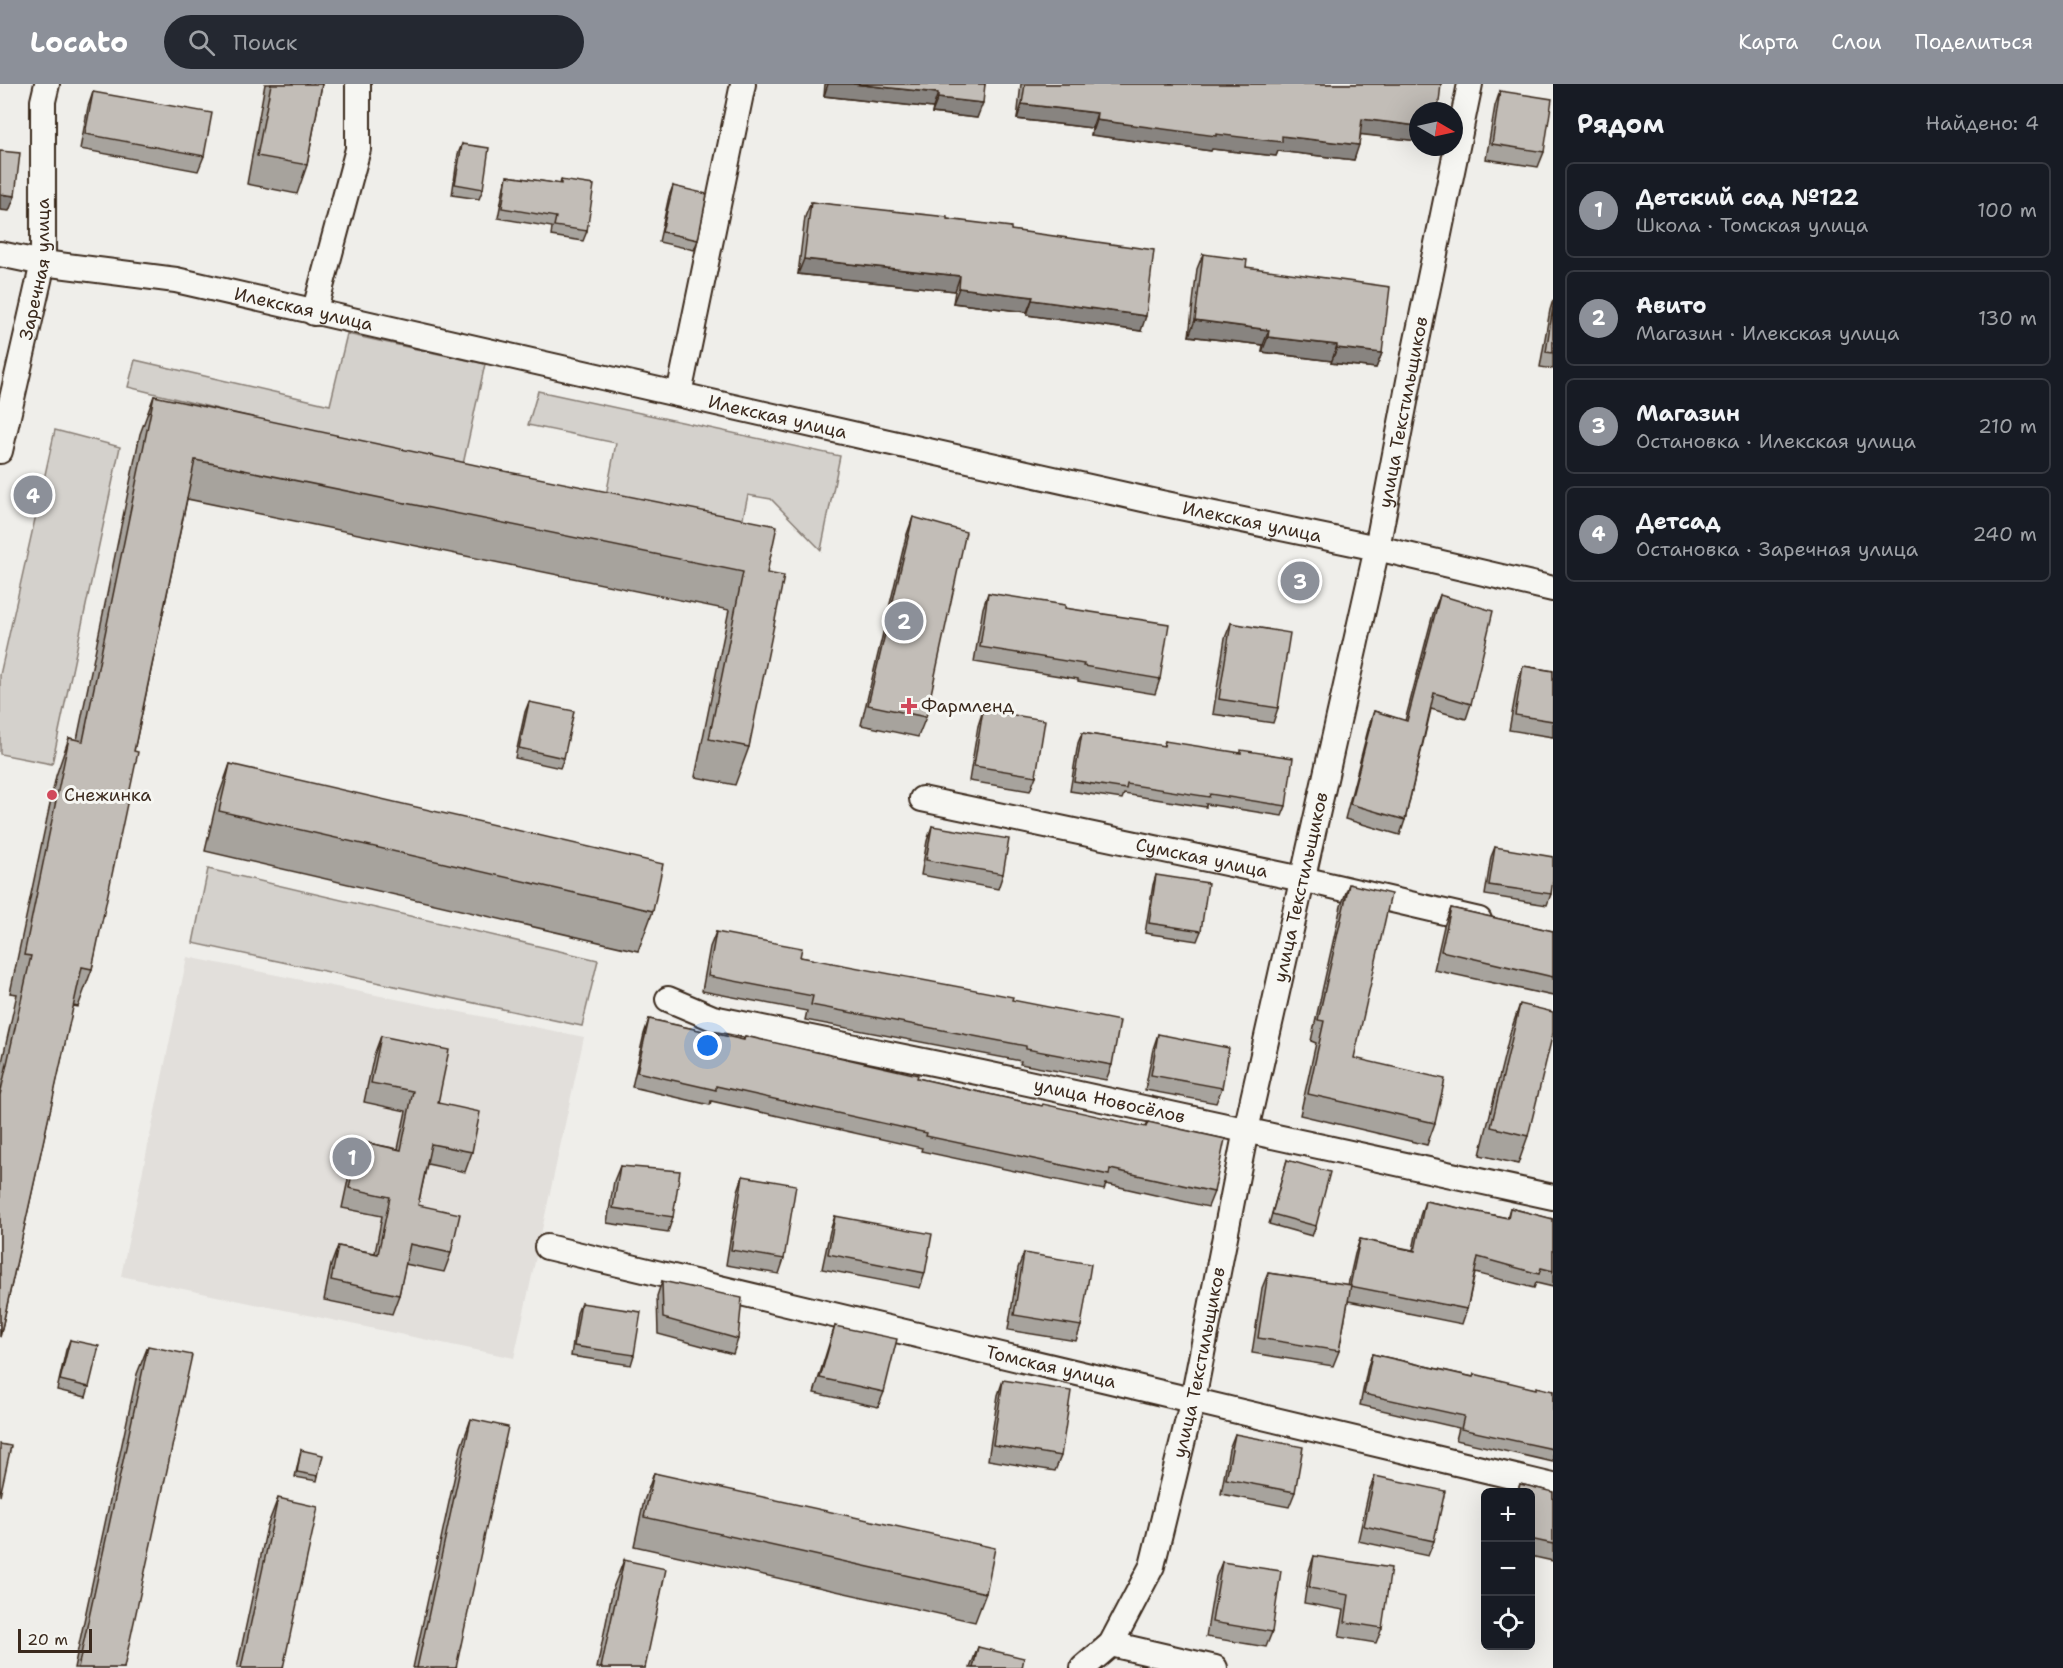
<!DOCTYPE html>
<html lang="ru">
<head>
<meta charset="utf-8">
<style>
  body { margin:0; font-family:"Shantell Sans",sans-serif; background:#242831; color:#f1f3f6 }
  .controls { position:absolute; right:18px; bottom:18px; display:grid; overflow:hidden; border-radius:9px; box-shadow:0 6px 24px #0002 }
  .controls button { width:54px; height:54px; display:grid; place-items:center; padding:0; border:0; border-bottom:2px solid #363941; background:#171b24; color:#f1f3f6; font:30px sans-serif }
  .compass { position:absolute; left:1409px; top:18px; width:54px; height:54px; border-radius:50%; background:#171b24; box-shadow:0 6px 24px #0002; rotate:99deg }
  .scale { position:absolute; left:18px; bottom:15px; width:74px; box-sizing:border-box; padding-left:6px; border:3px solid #3b2a1e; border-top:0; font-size:16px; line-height:21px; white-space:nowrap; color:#3b2a1e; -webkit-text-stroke:4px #f6f6f2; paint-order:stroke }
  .you { position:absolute; left:708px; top:962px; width:21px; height:21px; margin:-15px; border:4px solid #fff; border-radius:50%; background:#1a73e8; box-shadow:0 0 0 9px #1a73e833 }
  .badge { display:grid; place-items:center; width:39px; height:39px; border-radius:50%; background:#8c9099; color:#fff; font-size:20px; font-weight:700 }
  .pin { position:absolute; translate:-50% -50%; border:3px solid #fff; box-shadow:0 2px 6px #0006 }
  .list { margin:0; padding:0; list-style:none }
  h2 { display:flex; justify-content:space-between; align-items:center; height:78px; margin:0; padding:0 24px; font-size:26px }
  h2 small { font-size:20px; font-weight:400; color:#9ea1a6 }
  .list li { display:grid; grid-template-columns:39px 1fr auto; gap:18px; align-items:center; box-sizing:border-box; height:96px; margin:0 12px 12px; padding:0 12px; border:2px solid #363941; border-radius:9px }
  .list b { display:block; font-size:22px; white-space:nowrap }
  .list p { margin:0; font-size:20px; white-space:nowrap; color:#9ea1a6 }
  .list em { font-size:20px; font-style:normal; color:#9ea1a6 }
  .icon { flex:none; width:33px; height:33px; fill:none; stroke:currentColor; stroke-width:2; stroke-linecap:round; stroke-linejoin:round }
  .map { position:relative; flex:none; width:1553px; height:1584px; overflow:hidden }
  header { display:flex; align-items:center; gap:36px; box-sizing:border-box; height:84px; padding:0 30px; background:#8c9099; color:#fff }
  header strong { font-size:28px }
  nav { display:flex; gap:33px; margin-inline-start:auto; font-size:21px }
  .search { width:420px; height:54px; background:#242831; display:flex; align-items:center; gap:15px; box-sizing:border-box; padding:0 21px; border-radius:33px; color:#9ea1a6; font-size:22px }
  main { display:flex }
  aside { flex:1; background:#171b24 }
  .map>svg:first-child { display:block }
</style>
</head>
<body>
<header>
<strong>Locato</strong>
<div class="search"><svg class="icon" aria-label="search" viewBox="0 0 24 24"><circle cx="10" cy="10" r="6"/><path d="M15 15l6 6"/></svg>Поиск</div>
<nav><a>Карта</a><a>Слои</a><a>Поделиться</a></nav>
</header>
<main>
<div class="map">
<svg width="1553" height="1584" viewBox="0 0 1553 1584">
  <rect width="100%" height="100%" fill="#efeeea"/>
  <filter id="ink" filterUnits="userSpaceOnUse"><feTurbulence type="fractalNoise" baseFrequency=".0167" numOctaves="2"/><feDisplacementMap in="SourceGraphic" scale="12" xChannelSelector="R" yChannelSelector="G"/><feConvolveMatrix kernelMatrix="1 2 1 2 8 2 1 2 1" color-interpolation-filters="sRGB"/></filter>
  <g filter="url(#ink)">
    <!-- built -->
    <path fill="#e2dfdb" d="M187,873l397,80 -70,321 -393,-82z"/>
    <!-- green -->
    <g fill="#d4d1cc" stroke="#887e75" stroke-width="1.5">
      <path d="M347,250l138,30 -23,105 -334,-82 7,-27 195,45z"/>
      <path d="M538,307l302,65 -19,94 -50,-51 -23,-4 -8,36 -135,-30 11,-58 -88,-18z"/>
      <path d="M55,346l65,17 -68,317 -52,-10v-79z"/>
      <path d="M208,785l390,91 -16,66 -389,-83z"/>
    </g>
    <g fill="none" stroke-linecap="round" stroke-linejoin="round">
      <!-- minor casing -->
      <g stroke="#3b2a1e" stroke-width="28">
        <g id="minor">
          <path id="s1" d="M0,170l43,9 133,17 685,156 300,67 216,45 176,41"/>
          <path d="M314,229l44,-164v-65"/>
          <path d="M679,310l64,-310"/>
          <path id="s2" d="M0,367l43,-188v-162l4,-17"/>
          <path id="s3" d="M922,715l380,80 177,41"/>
          <path id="s4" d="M668,915l45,19 269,55 571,124"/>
          <path id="s5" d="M547,1163l1006,239"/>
          <path d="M1111,1560l104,24"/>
          <path id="s6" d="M1083,1584l28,-24 41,-78 41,-167 53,-269 131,-582 37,-193 56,-271"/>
        </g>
      </g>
      <!-- minor -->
      <use href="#minor" stroke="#f6f6f2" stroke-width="24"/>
    </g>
    <!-- wall -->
    <g fill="#a7a39d" stroke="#3b2a1e" stroke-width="1.5">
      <path d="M265,0h57l-15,81 -10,29 -50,-10z"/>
      <path d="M825,0h160l-8,34 -45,-5 1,-5 -109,-12z"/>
      <path d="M1021,0h420l-23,27v30l-57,-7 -7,26 -76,-9 -2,5 -64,-7 -1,2 -120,-16 1,-7 -75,-9z"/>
      <path d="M1500,7l44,61 -6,15 -52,-8 9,-53z"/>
      <path d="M93,8l111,64 -6,15 -118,-22 8,-42z"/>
      <path d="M462,60l21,45 -4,10 -27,-4 6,-41z"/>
      <path d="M507,92l53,8 1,-4 26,51 -4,10 -32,-5 1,-9 -54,-9 6,-32z"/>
      <path d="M673,102l25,54 -4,10 -35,-8 10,-46z"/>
      <path d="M811,118l136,17 64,11 130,101 -114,-16v-3l-74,-9 2,-12 -157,-17 7,-57z"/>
      <path d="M1203,170l43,13 136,86 -6,15 -45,-5 1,-2 -70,-9 1,-7 -74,-9 8,-67z"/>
      <path d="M1553,216v69l-13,-2 10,-57z"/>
      <path d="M154,312l613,177 -18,174 -14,38 -40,-8 34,-167 -542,-111 -53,252 -42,218 -14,38 -5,-1 -73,331v-266l17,-77 -7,-1 46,-217 13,-38 8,2 63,-306z"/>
      <path d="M913,433l13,200 -8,20 -57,-12 45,-188z"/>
      <path d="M988,509l77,15 95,71 -5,15 -77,-13v-2l-104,-17 9,-54z"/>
      <path d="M1440,511l31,109 -5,15 -35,-10 -26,111 -5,15 -55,-16 24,-93 5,-15 31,10 29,-111z"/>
      <path d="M1231,539l47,85 -5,15 -60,-9 12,-76z"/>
      <path d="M1523,582l30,5v66l-44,-7 9,-49z"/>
      <path d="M529,618l35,56 -4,10 -45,-10 10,-46z"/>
      <path d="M983,626l53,66 -6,15 -61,-10 9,-55z"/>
      <path d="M1082,649l81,13 2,-5 121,65 -4,10 -76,-12v3l-82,-13 -2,5 -52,-8 8,-48z"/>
      <path d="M230,680l423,147 -15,40 -433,-100 11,-47z"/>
      <path d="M932,742l71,48 -5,15 -77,-14 6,-34z"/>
      <path d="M1495,763l56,47 -4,11 -62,-10 6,-38z"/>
      <path d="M1156,791l45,56 -4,10 -52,-8 8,-48z"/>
      <path d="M1349,800l5,174 81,65 -8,22 -127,-30 16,-72 -5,-2 30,-135z"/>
      <path d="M1451,824l102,23v65l-119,-26 10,-44z"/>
      <path d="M716,848l84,25 212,43 100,65 -6,15 -86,-16 1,-3 -216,-41 2,-9 -105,-20 8,-44z"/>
      <path d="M1520,920l8,132 -10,28 -38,-9 30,-122z"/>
      <path d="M649,935l94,21 2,-4 172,42 125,28 104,21 2,-5 66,70 -6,15 -102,-23 -2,6 -183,-39 1,-3 -211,-47 -1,4 -78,-18 12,-53z"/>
      <path d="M1158,950l64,54 -6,15 -71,-13 8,-41z"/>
      <path d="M381,952l57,67 34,49 -7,20 -38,-8 -9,41 33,48 -7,19 -39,-8 -6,31 -7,19 -68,-14 7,-35 7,-19 37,7 7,-37 -40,-8 10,-47 7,-20 39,8 8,-38 -42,-9 10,-47z"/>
      <path d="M1287,1076l29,66 -4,10 -43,-12z"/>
      <path d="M620,1082l53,51 -5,15 -61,-9 7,-42z"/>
      <path d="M743,1092l41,83 -5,15 -53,-9 12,-74z"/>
      <path d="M1425,1117l82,17 3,-10 43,11v68l-17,-4 -2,5 -59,-15 -8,36 -5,15 -114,-23 -9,50 -6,15 -81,-13 10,-65 6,-15 80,12 7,-31 5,-15 53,11 7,-34z"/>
      <path d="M835,1132l90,57 -5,15 -98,-19 8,-38z"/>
      <path d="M1024,1169l57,73 -5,15 -68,-11 10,-62z"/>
      <path d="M662,1197l76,58 -5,15 -75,-20 -1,-38z"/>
      <path d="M581,1219l53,52 -3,10 -60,-9 6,-43z"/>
      <path d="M835,1242l49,66 -6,15 -64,-14 16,-52z"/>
      <path d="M70,1256l19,47 -3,10 -29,-7 9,-40z"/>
      <path d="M148,1262l-24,322h-50l63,-294z"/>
      <path d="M1372,1270l101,23 62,12 18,2v71l-97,-22 3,-12 -99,-23 8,-39z"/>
      <path d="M1003,1296l58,76 -6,15 -67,-11 10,-65z"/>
      <path d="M471,1335l-15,249h-43l48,-221z"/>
      <path d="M1235,1350l60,58 -6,15 -68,-13 8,-45z"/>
      <path d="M301,1366l17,26 -1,5 -22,-4z"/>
      <path d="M654,1389l332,120 -11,29 -341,-76 10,-45z"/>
      <path d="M1375,1392l59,65 -6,15 -70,-15 11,-50z"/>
      <path d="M1520,1400l33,8v69l-23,-5v-64h-13z"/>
      <path d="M278,1414l5,170h-46l30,-141z"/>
      <path d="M1314,1472l68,72 -6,15 -37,-6 5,-27 -40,-7 5,-32z"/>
      <path d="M624,1476l21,108h-48l16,-80z"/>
      <path d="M1222,1478l50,70 -6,15 -60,-10 10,-60z"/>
      <path d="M978,1563l44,21h-52z"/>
    </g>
    <!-- shaded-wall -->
    <g fill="#888480" stroke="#3b2a1e" stroke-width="1.5">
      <path d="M828,0h25l85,9 -5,15 -109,-12z"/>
      <path d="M938,14l45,5 -6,15 -45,-5z"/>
      <path d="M1022,20l75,9 -5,15 -75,-9z"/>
      <path d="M1362,35l56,7v15l-61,-7z"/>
      <path d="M1096,36l120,14 66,2 77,9 -5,15 -76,-9 -2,5 -64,-7 -1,2 -120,-16z"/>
      <path d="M0,110l15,2 -6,15 -9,-1z"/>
      <path d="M804,175l156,17 -5,15 -157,-17z"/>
      <path d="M959,204l74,9 -6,15 -74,-9z"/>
      <path d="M1032,216l114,16 -5,15 -114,-16z"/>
      <path d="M1195,236l74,10 -6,15 -74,-9z"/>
      <path d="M1268,253l69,8 -5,16 -70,-9z"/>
      <path d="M1337,264l45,5 -6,15 -45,-5z"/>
    </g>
    <!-- building -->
    <g fill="#c2bdb7" stroke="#3b2a1e" stroke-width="1.5">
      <path d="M271,0h51l-15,81 -50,-9z"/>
      <path d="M853,0h132l-2,19 -45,-5v-5z"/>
      <path d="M1025,0h416l-3,27h-20v15l-56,-7 -3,26 -77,-9v6l-66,-8v2l-120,-16 1,-7 -75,-9z"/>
      <path d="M1500,7l52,8 -8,53 -52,-8z"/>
      <path d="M93,8l119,21 -8,43 -119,-22z"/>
      <path d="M462,60l27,4 -6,41 -28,-5z"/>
      <path d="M0,67l20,2 -5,43 -15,-2z"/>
      <path d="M507,92l54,8v-4l33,5 -7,46 -33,-5 2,-9 -54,-9z"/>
      <path d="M673,102l34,8 -9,46 -36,-8z"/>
      <path d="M811,118l136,15v2l64,8v3l143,20 -8,66 -114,-16 1,-3 -74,-9 1,-12 -156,-17z"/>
      <path d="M1203,170l44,6 -1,7 144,20 -8,66 -45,-5v-3l-69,-8 1,-7 -74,-10z"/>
      <path d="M1553,223v46l-7,-1z"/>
      <path d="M154,312l345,74 278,56 -10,47 17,3 -35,171 -40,-8 34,-167 -548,-112 -61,291 4,1 -46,217 -10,-2 -82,370v-242l31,-139 -7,-1 45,-217 14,3z"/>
      <path d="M913,433l53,15 -40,185 -58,-12z"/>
      <path d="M988,509l77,12v3l104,16 -9,55 -77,-13 1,-2 -104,-17z"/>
      <path d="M1440,511l53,16 -22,93 -37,-11 -29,127 -55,-16 24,-93 33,10z"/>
      <path d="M1231,539l59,10 -12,75 -59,-9z"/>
      <path d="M1523,582l30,5v50l-38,-6z"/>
      <path d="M529,618l45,9 -10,47 -45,-10z"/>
      <path d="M983,626l62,10 -9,56 -62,-10z"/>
      <path d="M1082,649l82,13 1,-5 76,12v-3l52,8 -7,48 -76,-12 -1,3 -82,-13 -1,5 -52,-8z"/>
      <path d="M230,680l433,100 -10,47 -434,-100z"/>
      <path d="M932,742l77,13 -6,35 -77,-14z"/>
      <path d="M1495,763l58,10v23l-2,14 -62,-9z"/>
      <path d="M1156,791l52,8 -7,48 -52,-8z"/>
      <path d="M1349,800l42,10 -37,164 91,21 -10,44 -127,-29 16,-73 -6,-1z"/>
      <path d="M1451,824l102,23v46l-112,-26z"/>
      <path d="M716,848l86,16 -2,9 213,40 -1,3 108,21 -8,44 -86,-16v-3l-215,-41 2,-9 -105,-20z"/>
      <path d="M1520,920l33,8v21l-25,103 -37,-9z"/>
      <path d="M649,935l95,21 1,-4 173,39 -1,3 125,28 1,-2 103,23 2,-5 77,17 -11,53 -104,-23 -1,6 -183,-39 1,-3 -211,-47v4l-79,-18z"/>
      <path d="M1158,950l71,14 -7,40 -71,-13z"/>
      <path d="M381,952l68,14 -11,53 42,9 -8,40 -41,-8 -13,61 42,9 -9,39 -41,-9 -11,51 -68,-15 7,-34 40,8 12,-57 -41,-9 10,-47 42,9 12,-59 -42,-8z"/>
      <path d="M1287,1076l43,12 -14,54 -44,-12z"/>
      <path d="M620,1082l60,5 -7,46 -60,-9z"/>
      <path d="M743,1092l53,9 -12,74 -53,-9z"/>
      <path d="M1425,1117l83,17 2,-10 43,11v52l-12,-3 -2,6 -61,-17 -11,52 -117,-23 10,-47 55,12z"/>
      <path d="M835,1132l97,18 -7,39 -97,-19z"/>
      <path d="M1024,1169l67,11 -10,62 -67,-11z"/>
      <path d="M1268,1189l83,12 -12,66 -81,-13z"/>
      <path d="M662,1197l80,17 -4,41 -75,-21z"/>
      <path d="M581,1219l60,9 -7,43 -60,-9z"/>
      <path d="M835,1242l62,13 -13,53 -64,-14z"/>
      <path d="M70,1256l29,6 -10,41 -29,-7z"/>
      <path d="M148,1262l44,9 -68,313h-46z"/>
      <path d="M1372,1270l101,23 1,-3 62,15v-2l17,4v58l-92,-20 3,-13 -100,-22z"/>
      <path d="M1003,1296l68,11 -10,65 -68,-11z"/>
      <path d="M471,1335l37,8 -52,241h-39z"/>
      <path d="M1235,1350l68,13 -8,45 -69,-13z"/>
      <path d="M0,1360l11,2 -11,50z"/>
      <path d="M301,1366l22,5 -5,21 -21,-4z"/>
      <path d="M654,1389l341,75 -9,45 -342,-76z"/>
      <path d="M1375,1392l70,15 -11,50 -70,-15z"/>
      <path d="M1520,1400l33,8v52l-23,-5v-47h-12z"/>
      <path d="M278,1414l40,9 -35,161h-42z"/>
      <path d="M1314,1472l77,12 -9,60 -37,-6 4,-27 -40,-7z"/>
      <path d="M624,1476l42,9 -21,99h-44z"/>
      <path d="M1222,1478l59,9 -9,61 -60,-10z"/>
      <path d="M978,1563l46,11 -2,10h-49z"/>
    </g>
  </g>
  <!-- markers -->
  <g fill="#d1495b" stroke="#f6f6f2" stroke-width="2">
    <path d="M906 613h6v6h6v6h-6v6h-6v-6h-6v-6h6z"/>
    <circle cx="52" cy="711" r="6"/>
  </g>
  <g text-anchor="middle" stroke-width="6" stroke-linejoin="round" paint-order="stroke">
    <!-- street labels -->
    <g font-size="18" fill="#3b2a1e" stroke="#f6f6f2">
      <text dy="6" stroke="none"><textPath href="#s2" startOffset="186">Заречная улица</textPath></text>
      <text dy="6" stroke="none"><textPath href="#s1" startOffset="309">Илекская улица</textPath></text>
      <text dy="6" stroke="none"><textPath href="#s6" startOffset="1306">улица Текстильщиков</textPath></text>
      <text dy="6" stroke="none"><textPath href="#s1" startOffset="795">Илекская улица</textPath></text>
      <text dy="6" stroke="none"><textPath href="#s1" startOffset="1281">Илекская улица</textPath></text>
      <text dy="6" stroke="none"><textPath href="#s3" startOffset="286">Сумская улица</textPath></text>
      <text dy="6" stroke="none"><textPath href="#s6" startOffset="820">улица Текстильщиков</textPath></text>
      <text dy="6" stroke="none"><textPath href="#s4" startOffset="454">улица Новосёлов</textPath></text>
      <text dy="6" stroke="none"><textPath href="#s6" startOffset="334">улица Текстильщиков</textPath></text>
      <text dy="6" stroke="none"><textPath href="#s5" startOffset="518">Томская улица</textPath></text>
    </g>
    <!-- poi labels -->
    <g font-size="18" fill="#3b2a1e" stroke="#f6f6f2" text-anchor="start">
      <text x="921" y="628">Фармленд</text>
      <text x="64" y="717">Снежинка</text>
    </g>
  </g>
</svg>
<div class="controls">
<button>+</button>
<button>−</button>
<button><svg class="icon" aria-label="locate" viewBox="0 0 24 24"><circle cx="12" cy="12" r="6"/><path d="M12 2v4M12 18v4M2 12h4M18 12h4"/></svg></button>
</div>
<svg class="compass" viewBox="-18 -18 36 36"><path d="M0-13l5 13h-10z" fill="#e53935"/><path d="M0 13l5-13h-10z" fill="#9ea1a6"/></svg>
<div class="scale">20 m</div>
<div class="you"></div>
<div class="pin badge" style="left:352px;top:1073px">1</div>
<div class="pin badge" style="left:904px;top:537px">2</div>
<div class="pin badge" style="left:1300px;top:497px">3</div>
<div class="pin badge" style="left:33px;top:411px">4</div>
</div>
<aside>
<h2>Рядом<small>Найдено: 4</small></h2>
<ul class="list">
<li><span class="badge">1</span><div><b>Детский сад №122</b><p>Школа · Томская улица</p></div><em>100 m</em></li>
<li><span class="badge">2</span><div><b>Авито</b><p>Магазин · Илекская улица</p></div><em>130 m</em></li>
<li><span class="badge">3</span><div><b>Магазин</b><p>Остановка · Илекская улица</p></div><em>210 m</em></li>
<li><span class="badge">4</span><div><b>Детсад</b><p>Остановка · Заречная улица</p></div><em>240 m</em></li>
</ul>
</aside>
</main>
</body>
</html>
